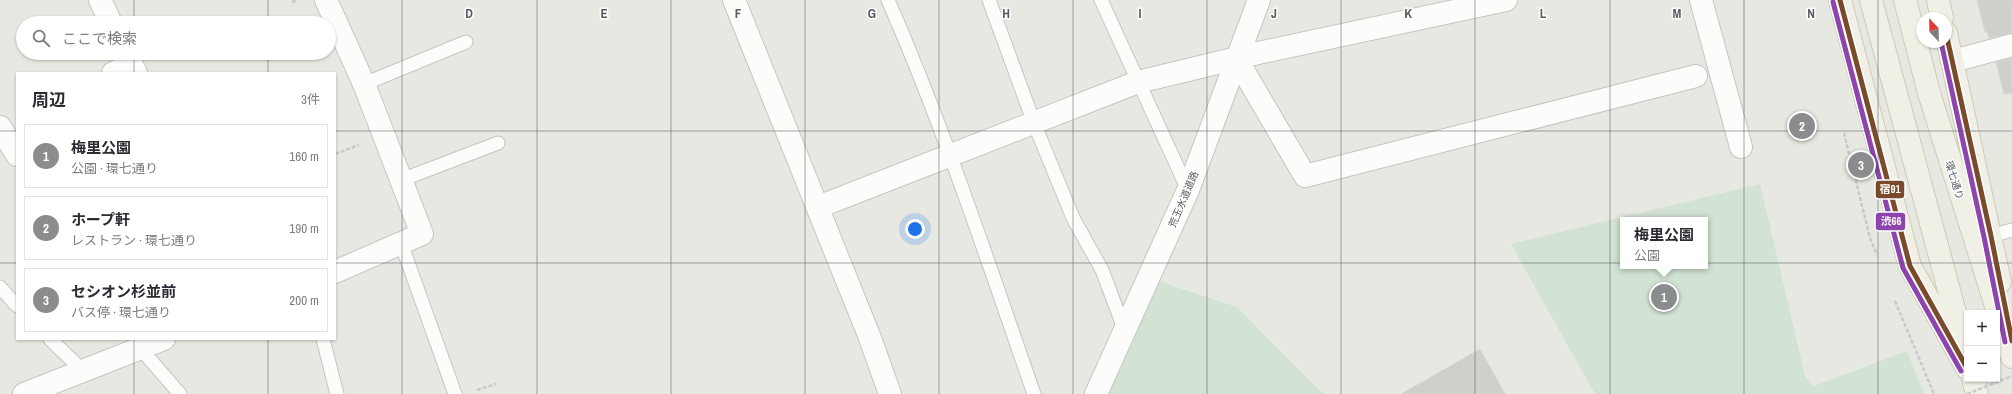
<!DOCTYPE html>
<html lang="ja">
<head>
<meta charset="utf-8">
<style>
  body { margin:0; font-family:"Archivo Narrow","Noto Sans JP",sans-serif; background:#f7f7f7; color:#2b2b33 }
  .controls { position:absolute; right:12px; bottom:12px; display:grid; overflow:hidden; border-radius:0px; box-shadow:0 1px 3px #0004 }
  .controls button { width:36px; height:36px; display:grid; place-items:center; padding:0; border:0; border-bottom:1px solid #e1e1e2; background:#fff; color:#2b2b33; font:20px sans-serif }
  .compass { position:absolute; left:1916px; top:12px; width:36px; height:36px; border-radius:50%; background:#fff; box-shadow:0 1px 3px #0004; rotate:338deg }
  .you { position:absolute; left:915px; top:229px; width:14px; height:14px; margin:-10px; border:3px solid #fff; border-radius:50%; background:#1a73e8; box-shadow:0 0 0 6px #1a73e833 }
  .badge { display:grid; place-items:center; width:26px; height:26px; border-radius:50%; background:#8b8c8e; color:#fff; font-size:13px; font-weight:700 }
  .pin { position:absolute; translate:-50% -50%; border:2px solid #fff; box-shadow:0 1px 4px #0006 }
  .popup { position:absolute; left:1620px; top:217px; width:88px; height:52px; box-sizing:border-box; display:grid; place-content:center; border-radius:0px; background:#fff; filter:drop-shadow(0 1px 3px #0005); font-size:13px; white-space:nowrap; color:#7c7c81 }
  .popup b { font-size:15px; color:#2b2b33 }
  .popup::after { content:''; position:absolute; left:50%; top:100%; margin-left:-8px; border:8px solid transparent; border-top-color:#fff }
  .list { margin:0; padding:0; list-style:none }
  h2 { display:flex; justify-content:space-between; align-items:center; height:52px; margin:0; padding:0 16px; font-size:17px }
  h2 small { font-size:13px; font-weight:400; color:#7c7c81 }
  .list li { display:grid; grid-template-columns:26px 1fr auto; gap:12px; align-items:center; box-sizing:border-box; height:64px; margin:0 8px 8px; padding:0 8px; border:1px solid #e1e1e2; border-radius:0px }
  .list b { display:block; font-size:15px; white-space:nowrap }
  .list p { margin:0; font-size:13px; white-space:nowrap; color:#7c7c81 }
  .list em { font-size:13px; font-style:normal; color:#7c7c81 }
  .icon { flex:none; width:22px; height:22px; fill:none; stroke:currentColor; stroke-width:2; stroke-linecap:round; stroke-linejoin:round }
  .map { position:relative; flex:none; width:2012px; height:394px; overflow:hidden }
  .search { position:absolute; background:#fff; box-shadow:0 1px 3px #0004; left:16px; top:16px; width:320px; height:44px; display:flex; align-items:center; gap:10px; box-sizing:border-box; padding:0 14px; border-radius:22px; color:#7c7c81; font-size:15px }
  .panel { position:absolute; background:#fff; box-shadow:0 1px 3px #0004; left:16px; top:72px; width:320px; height:268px; border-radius:0px }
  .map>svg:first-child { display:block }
</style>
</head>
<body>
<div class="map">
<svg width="2012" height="394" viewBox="0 0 2012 394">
  <rect width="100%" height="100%" fill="#e8e8e3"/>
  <!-- green -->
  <g fill="#d2e3d3" fill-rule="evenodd">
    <path d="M1760,184l45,192 9,10 93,-35 17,43h-329l-84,-150zM1623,220h82v46h-82z"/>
    <path d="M1152,279l85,28 86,87h-220z"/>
  </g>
  <!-- building -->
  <g fill="#cfcfcc" stroke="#d7d7d2">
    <path d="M1977,0h35v33l-23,5 -2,-6h-2z"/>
    <path d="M2012,58v35l-8,1 -8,-32z"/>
    <path d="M1480,349l25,45h-104z"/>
  </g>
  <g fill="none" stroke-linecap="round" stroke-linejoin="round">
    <!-- lane casing -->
    <g stroke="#c5c5c3" stroke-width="15">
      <g id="lane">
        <path d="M888,0c56,128 100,262 146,394"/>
        <path d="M989,0l45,123 39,95 29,52 23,61"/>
        <path d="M1101,0l87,190"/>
        <path d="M364,84l102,-42"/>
        <path d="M401,180l97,-37"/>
        <path d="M1991,236l21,-6"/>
        <path d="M401,243l54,151"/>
        <path d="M0,287l17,19"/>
        <path d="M50,339l33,32"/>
        <path d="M323,339l14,55"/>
        <path d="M140,348l40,46"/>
      </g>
    </g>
    <!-- street casing -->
    <g stroke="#c5c5c3" stroke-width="24">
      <g id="street">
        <path d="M100,0l11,23"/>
        <path d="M326,0l38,84 58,150 -87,38"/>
        <path d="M734,0l136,338 20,56"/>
        <path d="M1701,0l40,147"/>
        <path d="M126,53l10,20"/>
        <path d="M1236,58l69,118 391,-100"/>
        <path d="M1953,61l59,-16"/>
        <path d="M113,73l18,-9"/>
        <path d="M0,127l17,28"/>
        <path d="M818,207l320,-125 120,-29 248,-53"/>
        <path d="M24,394l140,-55"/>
      </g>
    </g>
    <!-- secondary casing -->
    <g stroke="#c5c6c5" stroke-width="24">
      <path id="secondary" d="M1096,394l92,-204 71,-190"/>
    </g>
    <!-- primary casing -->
    <g stroke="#cdcbb4" stroke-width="24">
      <g id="primary">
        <path d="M1840,0l70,266 57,102"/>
        <path d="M1871,0l93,346"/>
        <path d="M1905,0l24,93 83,264"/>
        <path d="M1938,0l4,18"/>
        <path d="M1946,33l54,249"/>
        <path d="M1973,379l4,15"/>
      </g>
    </g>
    <!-- path -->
    <g stroke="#c7cac9" stroke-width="2.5" stroke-dasharray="4 2" stroke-linecap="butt">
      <path d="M292,2l5,-2"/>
      <path d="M1844,133l26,105 7,17"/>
      <path d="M335,154l24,-9"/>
      <path d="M1895,301l39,93"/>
      <path d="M477,390l19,-6"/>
    </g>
    <!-- lane -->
    <use href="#lane" stroke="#fcfcfb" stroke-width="13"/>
    <!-- street -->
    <use href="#street" stroke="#fcfcfb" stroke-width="22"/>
    <!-- secondary -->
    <use href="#secondary" stroke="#fcfcfb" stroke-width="22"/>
    <!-- primary -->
    <use href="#primary" stroke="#f0f0e6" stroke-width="22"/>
    <!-- path-bridge -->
    <path stroke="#c7cac9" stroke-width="2.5" stroke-dasharray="4 2" stroke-linecap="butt" d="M1967,394l45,-18"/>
    <!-- bus-1 casing -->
    <g stroke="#fff" stroke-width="8">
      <g id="bus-1">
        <path d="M1840,0l70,266 57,102"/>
        <path d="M1946,33l45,203 21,105"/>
      </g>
    </g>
    <!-- bus-2 casing -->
    <g stroke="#fff" stroke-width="8">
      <g id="bus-2">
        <path d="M1833,2l70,266 58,103"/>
        <path d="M1941,42l43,195 21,105"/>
      </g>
    </g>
    <!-- bus-1 -->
    <use href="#bus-1" stroke="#7a4b2a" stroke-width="5"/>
    <!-- bus-2 -->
    <use href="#bus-2" stroke="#8e44ad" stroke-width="5"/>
  </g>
  <!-- grid -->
  <path fill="none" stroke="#595b60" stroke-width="1" stroke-opacity="0.55" d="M134,0v23M268,0v23M402,0v394M537,0v394M671,0v394M805,0v394M939,0v394M1073,0v394M1207,0v394M1341,0v394M1475,0v394M1610,0v394M1744,0v394M1878,0v394M134,53v20M268,53v20M0,131h17M335,131h1677M0,263h17M335,263h1677M134,339v55M268,339v55"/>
  <g text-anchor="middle" stroke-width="3" stroke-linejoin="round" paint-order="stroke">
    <!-- street labels -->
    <g font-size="10" fill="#595b60" stroke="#fff">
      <text transform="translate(1955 180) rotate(73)" y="4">環七通り</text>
      <text transform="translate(1183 199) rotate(-67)" y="4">荒玉水道道路</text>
    </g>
  </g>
  <g font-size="13" text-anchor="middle" font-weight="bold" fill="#595b60" stroke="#fff" stroke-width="3" stroke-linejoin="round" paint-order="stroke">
    <text x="469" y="18">D</text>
    <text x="604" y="18">E</text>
    <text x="738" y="18">F</text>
    <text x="872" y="18">G</text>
    <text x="1006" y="18">H</text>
    <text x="1140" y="18">I</text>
    <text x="1274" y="18">J</text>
    <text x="1408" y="18">K</text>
    <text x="1543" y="18">L</text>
    <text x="1677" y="18">M</text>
    <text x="1811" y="18">N</text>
  </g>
  <g stroke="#fff" stroke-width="1.5">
    <rect x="1875" y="180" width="30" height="19" rx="4" fill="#7a4b2a"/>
    <rect x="1875" y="212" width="31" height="19" rx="4" fill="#8e44ad"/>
  </g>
  <g font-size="11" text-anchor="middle" font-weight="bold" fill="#fff">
    <text x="1890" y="193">宿91</text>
    <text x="1891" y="225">渋66</text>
  </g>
</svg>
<div class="controls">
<button>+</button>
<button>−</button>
</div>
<svg class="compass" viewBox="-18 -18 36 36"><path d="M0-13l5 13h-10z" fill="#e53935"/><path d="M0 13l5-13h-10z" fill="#7c7c81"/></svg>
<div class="you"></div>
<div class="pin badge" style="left:1664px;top:297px">1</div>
<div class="popup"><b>梅里公園</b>公園</div>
<div class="pin badge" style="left:1802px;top:126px">2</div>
<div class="pin badge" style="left:1861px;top:165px">3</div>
<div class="search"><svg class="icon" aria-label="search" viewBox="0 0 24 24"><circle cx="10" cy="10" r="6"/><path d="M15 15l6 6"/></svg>ここで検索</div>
<section class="panel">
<h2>周辺<small>3件</small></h2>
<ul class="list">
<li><span class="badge">1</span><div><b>梅里公園</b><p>公園 · 環七通り</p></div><em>160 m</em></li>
<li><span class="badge">2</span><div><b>ホープ軒</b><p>レストラン · 環七通り</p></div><em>190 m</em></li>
<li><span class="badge">3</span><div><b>セシオン杉並前</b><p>バス停 · 環七通り</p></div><em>200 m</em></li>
</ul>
</section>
</div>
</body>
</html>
